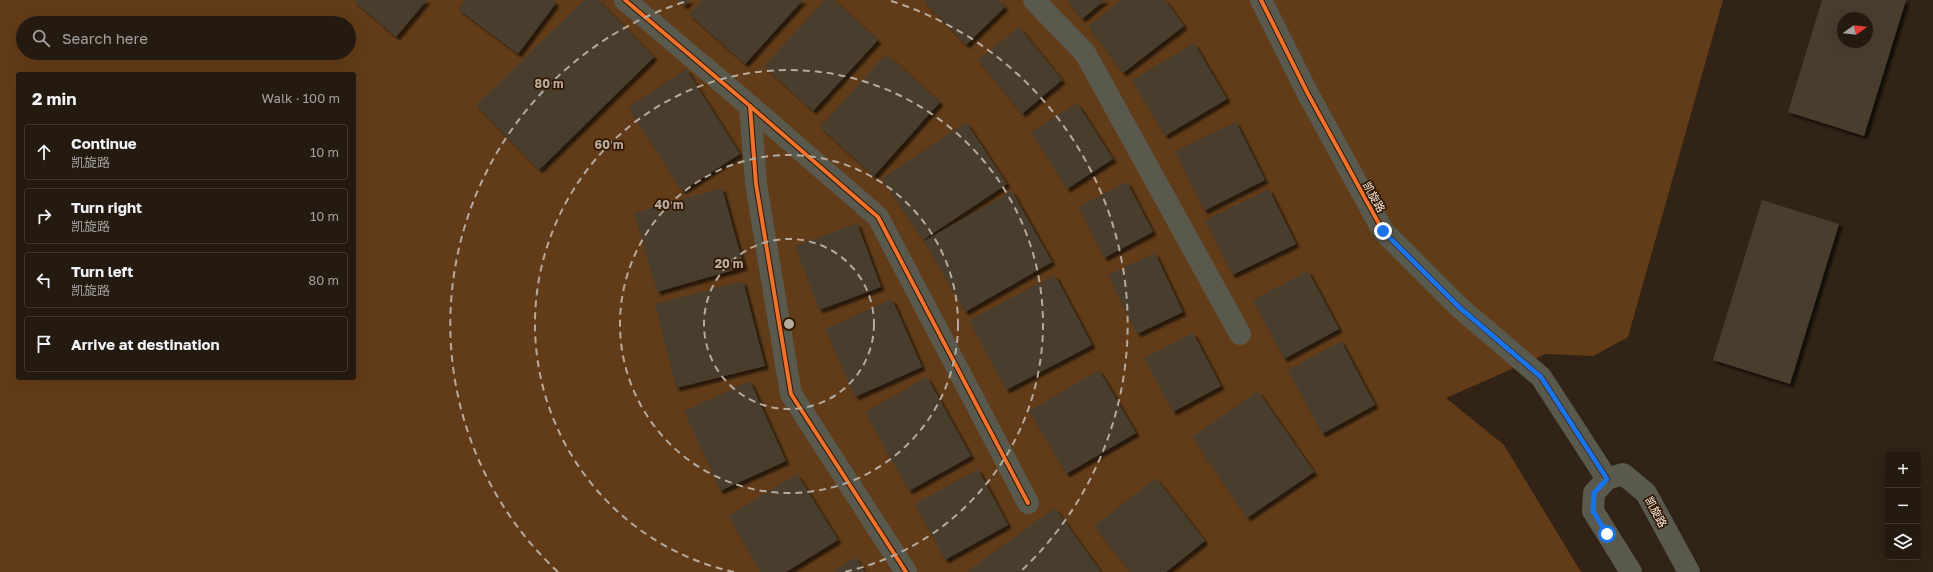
<!DOCTYPE html>
<html lang="en">
<head>
<meta charset="utf-8">
<style>
  body { margin:0; font-family:"Golos Text","Noto Sans SC",sans-serif; background:#31271e; color:#f1f3f6 }
  .controls { position:absolute; right:12px; bottom:12px; display:grid; overflow:hidden; border-radius:4px; box-shadow:0 4px 16px #0002 }
  .controls button { width:36px; height:36px; display:grid; place-items:center; padding:0; border:0; border-bottom:1px solid #423830; background:#251a10; color:#f1f3f6; font:20px sans-serif }
  .compass { position:absolute; left:1837px; top:12px; width:36px; height:36px; border-radius:50%; background:#251a10; box-shadow:0 4px 16px #0002; rotate:75deg }
  .stop { position:absolute; width:12px; height:12px; margin:-9px; border:3px solid #1a73e8; border-radius:50%; background:#fff }
  .stop.end { background:#1a73e8; border-color:#fff; box-shadow:0 1px 4px #0008 }
  .list { margin:0; padding:0; list-style:none }
  h2 { display:flex; justify-content:space-between; align-items:center; height:52px; margin:0; padding:0 16px; font-size:17px }
  h2 small { font-size:13px; font-weight:400; color:#a3a19f }
  .list li { display:grid; grid-template-columns:26px 1fr auto; gap:12px; align-items:center; box-sizing:border-box; height:56px; margin:0 8px 8px; padding:0 8px; border:1px solid #423830; border-radius:4px }
  .list b { display:block; font-size:15px; white-space:nowrap }
  .list p { margin:0; font-size:13px; white-space:nowrap; color:#a3a19f }
  .list em { font-size:13px; font-style:normal; color:#a3a19f }
  .icon { flex:none; width:22px; height:22px; fill:none; stroke:currentColor; stroke-width:2; stroke-linecap:round; stroke-linejoin:round }
  .map { position:relative; flex:none; width:1933px; height:572px; overflow:hidden }
  .search { position:absolute; background:#251a10; box-shadow:0 4px 16px #0002; left:16px; top:16px; width:340px; height:44px; display:flex; align-items:center; gap:10px; box-sizing:border-box; padding:0 14px; border-radius:22px; color:#a3a19f; font-size:15px }
  .panel { position:absolute; background:#251a10; box-shadow:0 4px 16px #0002; left:16px; top:72px; width:340px; height:308px; border-radius:4px }
  .map>svg:first-child { display:block }
</style>
</head>
<body>
<div class="map">
<svg width="1933" height="572" viewBox="0 0 1933 572">
  <defs>
    <filter id="shadow"><feDropShadow dx="3.5" dy="3.5" stdDeviation="1" flood-color="#0009"/></filter>
  </defs>
  <rect width="100%" height="100%" fill="#312315"/>
  <!-- green -->
  <path fill="#623c18" fill-rule="evenodd" d="M0,0h1723l-95,337 -35,19 -47,-2 -100,44 58,47 77,127h-1581zM23,23h326v30h-326zM18,74h336v304h-336z"/>
  <!-- building -->
  <g fill="#493e2e" fill-rule="evenodd" filter="url(#shadow)">
    <path d="M353,0h74l-31,37z"/>
    <path d="M465,0h86l5,3 -38,51 -60,-45z"/>
    <path d="M584,0h14l56,57 -115,113 -63,-65z"/>
    <path d="M678,0h12l-6,6z"/>
    <path d="M702,0h101l-58,64 -56,-50z"/>
    <path d="M825,0h9l44,40 -65,71 -49,-45z"/>
    <path d="M923,0h75l7,7 -39,38z"/>
    <path d="M1067,0h38l-23,19z"/>
    <path d="M1121,0h44l19,26 -61,47 -35,-47z"/>
    <path d="M1822,0h84l-42,136 -76,-24zM1843,18h24v24h-24z"/>
    <path d="M1019,27l43,53 -40,34 -44,-54z"/>
    <path d="M1194,43l33,56 -62,37 -33,-56z"/>
    <path d="M886,54l54,48 -66,74 -54,-49z"/>
    <path d="M686,69l54,85 -58,37 -54,-84z"/>
    <path d="M1077,103l36,56 -46,30 -36,-57z"/>
    <path d="M966,122l41,62 -84,56 -41,-61z"/>
    <path d="M1236,122l29,58 -61,31 -29,-60z"/>
    <path d="M1127,182l26,50 -49,26 -26,-51z"/>
    <path d="M722,188l22,79 -87,25 -23,-79z"/>
    <path d="M1269,189l27,55 -64,31 -27,-55z"/>
    <path d="M1012,191l40,71 -87,50 -41,-71z"/>
    <path d="M1762,200l77,24 -49,160 -77,-24z"/>
    <path d="M857,223l24,64 -62,23 -24,-64z"/>
    <path d="M1155,253l28,59 -46,22 -29,-59z"/>
    <path d="M1308,271l31,58 -55,30 -31,-59z"/>
    <path d="M1055,275l37,70 -86,45 -37,-70z"/>
    <path d="M743,281l22,85 -89,22 -21,-84z"/>
    <path d="M892,299l30,68 -67,30 -30,-68z"/>
    <path d="M1193,333l28,53 -48,26 -29,-54z"/>
    <path d="M1341,341l34,64 -53,29 -34,-64z"/>
    <path d="M1099,370l37,63 -70,41 -37,-63z"/>
    <path d="M927,377l44,79 -62,35 -44,-79z"/>
    <path d="M750,381l36,80 -66,30 -36,-80z"/>
    <path d="M1258,391l56,81 -67,46 -55,-81z"/>
    <path d="M978,469l30,56 -63,35 -30,-56z"/>
    <path d="M797,474l41,66 -52,32h-25l-33,-56z"/>
    <path d="M1156,478l49,63 -39,31h-36l-36,-46z"/>
    <path d="M1055,508l46,64h-135z"/>
    <path d="M855,557l10,15h-32z"/>
  </g>
  <g fill="none" stroke-linecap="round" stroke-linejoin="round">
    <!-- street -->
    <g stroke="#59594d" stroke-width="22">
      <path d="M625,0l125,106 6,78 35,210 115,178"/>
      <path d="M1034,0l51,53 155,281"/>
      <path d="M1261,0l47,94 75,137 76,76 82,70 66,102"/>
      <path d="M750,106l128,111 150,286"/>
      <path d="M1631,572l-38,-61 1,-18 13,-14 16,-5 23,19 43,79"/>
    </g>
    <!-- cycleway casing -->
    <g stroke="#321801" stroke-width="6">
      <g id="cycleway">
        <path d="M625,0l125,106 6,78 35,210 115,178"/>
        <path d="M1261,0l47,94 75,137 76,76 82,70 66,102"/>
        <path d="M750,106l128,111 150,286"/>
      </g>
    </g>
    <!-- cycleway -->
    <use href="#cycleway" stroke="#ef722f" stroke-width="4"/>
  </g>
  <g fill="none" stroke-linecap="round" stroke-linejoin="round">
    <!-- route -->
    <path stroke="#1a73e8" stroke-width="5" d="M1383,231l76,76 82,70 66,102 -13,14 -1,18 14,23"/>
  </g>
  <!-- distance rings -->
  <g fill="none" stroke="#b6aa9e" stroke-width="2" stroke-dasharray="7 5">
    <circle cx="789" cy="324" r="85"/>
    <circle cx="789" cy="324" r="169"/>
    <path d="M734 572A254 254 0 1 1 844 572"/>
    <path d="M558 572A339 339 0 0 1 687 1M891 1A339 339 0 0 1 1020 572"/>
  </g>
  <g text-anchor="middle" stroke-width="3.5" stroke-linejoin="round" paint-order="stroke">
    <!-- street labels -->
    <g font-size="11" fill="#fef2e8" stroke="#321801">
      <text transform="translate(1374 197) rotate(61)" y="4">凯旋路</text>
      <text transform="translate(1656 512) rotate(62)" y="4">凯旋路</text>
    </g>
  </g>
  <circle cx="789" cy="324" r="6" fill="#b6aa9e" stroke="#321801" stroke-width="2"/>
  <g font-size="12" text-anchor="middle" font-weight="bold" fill="#b6aa9e" stroke="#321801" stroke-width="3.5" stroke-linejoin="round" paint-order="stroke">
    <text x="549" y="88">80 m</text>
    <text x="609" y="149">60 m</text>
    <text x="669" y="209">40 m</text>
    <text x="729" y="268">20 m</text>
  </g>
</svg>
<div class="controls">
<button>+</button>
<button>−</button>
<button><svg class="icon" aria-label="layers" viewBox="0 0 24 24"><path d="M12 4l9 5-9 5-9-5zM3 14l9 5 9-5"/></svg></button>
</div>
<svg class="compass" viewBox="-18 -18 36 36"><path d="M0-13l5 13h-10z" fill="#e53935"/><path d="M0 13l5-13h-10z" fill="#a3a19f"/></svg>
<div class="stop" style="left:1607px;top:534px"></div>
<div class="stop end" style="left:1383px;top:231px"></div>
<div class="search"><svg class="icon" aria-label="search" viewBox="0 0 24 24"><circle cx="10" cy="10" r="6"/><path d="M15 15l6 6"/></svg>Search here</div>
<section class="panel">
<h2>2 min<small>Walk · 100 m</small></h2>
<ul class="list">
<li><svg class="icon" aria-label="ahead" viewBox="0 0 24 24"><path d="M12 20V5M6 11l6-6 6 6"/></svg><div><b>Continue</b><p>凯旋路</p></div><em>10 m</em></li>
<li><svg class="icon" aria-label="right" viewBox="0 0 24 24"><path d="M7 20v-9h11M14 6l5 5-5 5"/></svg><div><b>Turn right</b><p>凯旋路</p></div><em>10 m</em></li>
<li><svg class="icon" aria-label="left" viewBox="0 0 24 24"><path d="M17 20v-9H6M10 6l-5 5 5 5"/></svg><div><b>Turn left</b><p>凯旋路</p></div><em>80 m</em></li>
<li><svg class="icon" aria-label="arrive" viewBox="0 0 24 24"><path d="M6 21V4h12l-3 4 3 4H6"/></svg><div><b>Arrive at destination</b></div></li>
</ul>
</section>
</div>
</body>
</html>
